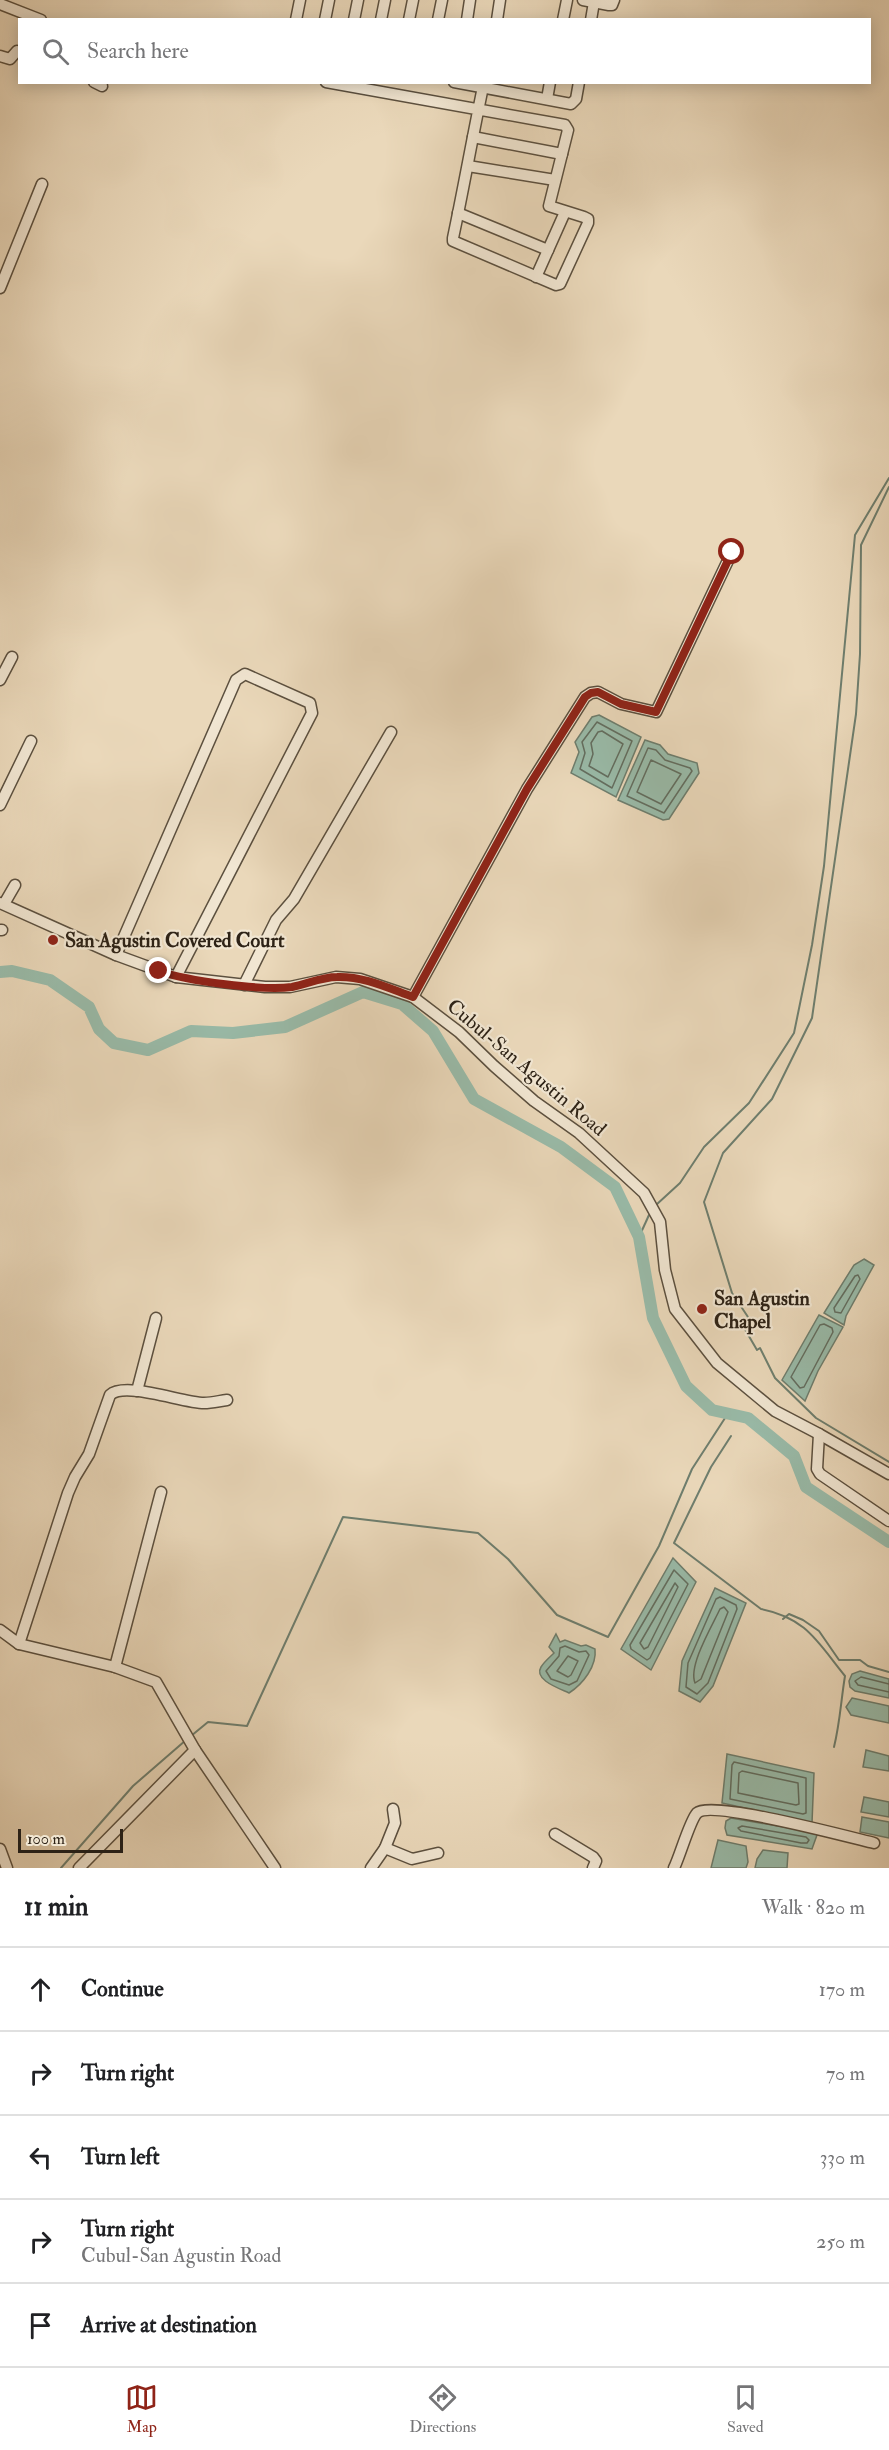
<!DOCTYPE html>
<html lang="en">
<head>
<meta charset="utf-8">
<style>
  body { margin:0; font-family:"IM FELL Double Pica",serif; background:#f2f2f2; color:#202124 }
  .scale { position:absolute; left:18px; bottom:15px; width:105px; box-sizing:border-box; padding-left:6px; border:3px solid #2d2216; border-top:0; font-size:16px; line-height:21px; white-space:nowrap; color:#2d2216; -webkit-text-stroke:4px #f1e6d2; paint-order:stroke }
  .stop { position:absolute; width:18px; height:18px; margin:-14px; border:4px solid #8f2418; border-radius:50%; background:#fff }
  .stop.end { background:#8f2418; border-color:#fff; box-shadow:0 2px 6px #0008 }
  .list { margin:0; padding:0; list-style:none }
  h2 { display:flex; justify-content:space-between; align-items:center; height:78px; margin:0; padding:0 24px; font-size:26px }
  h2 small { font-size:20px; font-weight:400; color:#757577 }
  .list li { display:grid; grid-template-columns:39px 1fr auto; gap:18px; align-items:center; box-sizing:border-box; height:84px; padding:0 24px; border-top:2px solid #e0e0e0 }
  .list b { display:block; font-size:22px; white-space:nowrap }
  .list p { margin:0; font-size:20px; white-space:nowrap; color:#757577 }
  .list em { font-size:20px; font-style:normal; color:#757577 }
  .icon { flex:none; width:33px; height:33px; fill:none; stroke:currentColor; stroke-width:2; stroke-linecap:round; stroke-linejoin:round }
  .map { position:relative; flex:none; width:889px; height:1868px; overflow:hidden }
  .search { position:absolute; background:#fff; box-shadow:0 3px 15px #0003; left:18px; right:18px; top:18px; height:66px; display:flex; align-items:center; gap:15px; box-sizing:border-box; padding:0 21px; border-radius:0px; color:#757577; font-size:22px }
  .sheet { height:498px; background:#fff }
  nav { display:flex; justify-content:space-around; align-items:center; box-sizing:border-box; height:84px; border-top:2px solid #e0e0e0; background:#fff; font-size:16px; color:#757577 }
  nav a { display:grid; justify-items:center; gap:3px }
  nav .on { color:#8f2418 }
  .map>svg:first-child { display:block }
</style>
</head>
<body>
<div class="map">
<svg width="889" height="1868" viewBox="0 0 889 1868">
  <rect width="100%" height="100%" fill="#ead8ba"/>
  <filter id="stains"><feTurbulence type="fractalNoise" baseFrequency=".00333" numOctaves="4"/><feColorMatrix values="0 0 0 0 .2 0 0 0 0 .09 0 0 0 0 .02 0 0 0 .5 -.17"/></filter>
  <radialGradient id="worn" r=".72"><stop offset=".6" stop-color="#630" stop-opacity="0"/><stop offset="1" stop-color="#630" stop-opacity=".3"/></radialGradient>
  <!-- water -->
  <g fill="#99bba9" stroke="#6e7e6e" stroke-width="1.5">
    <path d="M599,715l42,22 -25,60 -45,-24 8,-21 -4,-10 17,-25z"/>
    <path d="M645,740l15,5 8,9 29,9 2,10 -30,46 -6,1 -45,-20z"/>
    <path d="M864,1259l10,6 -28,51 -2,9 -20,-12 30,-48z"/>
    <path d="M819,1315l24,12 -25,44 -13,30 -23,-21z"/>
    <path d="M673,1558l23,24 -45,88 -30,-21z"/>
    <path d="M715,1588l31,15 -33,83 -13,16 -21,-11 3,-30z"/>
    <path d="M556,1634l4,8 5,-2 16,6 5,-1 9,4c2,17 -12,35 -26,44 -8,-4 -36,-13 -28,-26 3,-5 9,-10 13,-14l-5,-6z"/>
    <path d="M860,1671l29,8v19l-34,-7 -5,-4 -1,-6 3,-7z"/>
    <path d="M852,1698l37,8v17l-38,-8 -5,-8z"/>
    <path d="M866,1750l23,6v15l-26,-4z"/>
    <path d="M727,1754l87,19 -2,50 -90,-20z"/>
    <path d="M864,1797l25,5v15l-28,-5z"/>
    <path d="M862,1817l27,5v16l-29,-6z"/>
    <path d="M731,1818l82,14 4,3 -5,14 -85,-14 -2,-7 1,-7z"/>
    <path d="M718,1840l28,6 2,16 -2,6h-35z"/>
    <path d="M763,1850l25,3 -1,15h-32l2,-9z"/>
  </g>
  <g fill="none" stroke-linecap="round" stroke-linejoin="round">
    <!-- shore -->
    <g stroke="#636e60" stroke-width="1.5">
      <path d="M597,722l35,19 -20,47 -32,-19 5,-16 -3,-11z"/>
      <path d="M602,731l21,13 -15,33 -19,-11 4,-12 -2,-11 7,-11z"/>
      <path d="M648,748l8,2 9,10 25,8 2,3 -28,42 -37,-17z"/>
      <path d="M651,760l30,14 -20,30 -24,-12z"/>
      <path d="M858,1275l2,4 -19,34 -6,-1 -1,-4 21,-32z"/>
      <path d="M824,1324l8,4 1,4 -29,55 -4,1 -9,-11 29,-52z"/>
      <path d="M674,1570l14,14 -38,74 -3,2 -16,-11 -1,-4z"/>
      <path d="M675,1583l3,4 -30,60 -4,2 -4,-6z"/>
      <path d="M720,1597l16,8 1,4 -29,74 -11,11 -11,-7 2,-24 28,-64z"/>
      <path d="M724,1607l4,5 -27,67 -6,4c-7,-17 17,-57 25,-74z"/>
      <path d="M565,1646l14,6 7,-1 3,4 -12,26 -8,4 -18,-6 -5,-8 13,-15 1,-8z"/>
      <path d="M568,1656l10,5 -7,14 -3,2 -11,-6z"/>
      <path d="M889,1684l-28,-7 -6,4 3,4 31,7"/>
      <path d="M734,1762l72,16v35l-3,1 -73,-15 2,-34z"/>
      <path d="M742,1771l56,12 1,21 -3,1 -58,-12 1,-20z"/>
      <path d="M742,1826l64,11 3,3 -2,3h-6l-60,-12 -3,-3z"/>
    </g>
    <!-- stream -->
    <g stroke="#6e7e6e" stroke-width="2">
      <path d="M889,487l-28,58 -1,109 -4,60 -44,304 -40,81 -49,54 -19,49 28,91 16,24 -5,9 14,24 3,-2 15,30 41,40 73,44"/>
      <path d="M656,1205l24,-22 24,-36 45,-44 45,-70 18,-88 12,-79 31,-331 34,-57"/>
      <path d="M639,1237l10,-22"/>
      <path d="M731,1436l-20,31 -37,76 87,66c46,9 57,34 84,67 -4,24 -5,47 -11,71"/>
      <path d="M783,1619l6,-5 14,6 16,11 20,29h21l8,6 21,6"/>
      <path d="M191,1736l17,-14 39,4 96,-209 135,16 30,26 49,56 51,22 51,-91 33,-77 35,-54"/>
      <path d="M61,1868l72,-82 53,-46"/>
    </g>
    <!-- river -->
    <path stroke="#99bba9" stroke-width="12" d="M0,972l12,-1 38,9 39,27 10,22 15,14 34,7 43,-19 42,2 52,-6 78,-35 39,12 31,27 41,68 87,48 54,40 24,50 14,81 33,68 26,24 36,8 46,38 12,31 83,55"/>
    <!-- minor casing -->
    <g stroke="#5c503f" stroke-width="13">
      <g id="minor">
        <path d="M583,0l26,5h3l2,-5"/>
        <path d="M0,4l41,16"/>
        <path d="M296,20l4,-20"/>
        <path d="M325,20l4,-20"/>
        <path d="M354,20l4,-20"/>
        <path d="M381,20l4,-20"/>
        <path d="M409,20l4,-20"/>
        <path d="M438,20l4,-20"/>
        <path d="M467,20l3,-20"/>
        <path d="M497,20l3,-20"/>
        <path d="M563,20l4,-20"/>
        <path d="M591,20l3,-18"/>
        <path d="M0,56l10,3 7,-8 3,1"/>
        <path d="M94,82l8,4"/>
        <path d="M326,82l239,43 3,5 -19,76 35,11 4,2v4l-28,61 -4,1 -103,-44v-3c11,-52 20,-104 31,-156"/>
        <path d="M454,82l117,22 5,-5 3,-17"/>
        <path d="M547,99l3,-17"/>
        <path d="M473,137l89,17"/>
        <path d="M468,166l87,14"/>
        <path d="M458,213l90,37"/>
        <path d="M536,277l29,-65"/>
        <path d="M0,288l42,-104"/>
        <path d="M0,680l12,-23"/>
        <path d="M0,805l31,-64"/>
        <path d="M0,903l116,52 60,22 89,10h25l46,-10 24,2 53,18 46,35 35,34 40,35 45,32 65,60 16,29 5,48 10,39 42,54 58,48 44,23 70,40"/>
        <path d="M4,904l11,-19"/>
        <path d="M0,930h2"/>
        <path d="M116,955l120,-275 9,-6 65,29 2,10 -136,264"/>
        <path d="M244,985l32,-65 18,-21 97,-167"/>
        <path d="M413,997l114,-208 58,-92 6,-4 7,-1 23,12 35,8 1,-2 75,-158"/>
        <path d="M137,1391l19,-73"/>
        <path d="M819,1434l-2,35 3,5 69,47"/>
        <path d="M0,1630l19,14 96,23 41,15 39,68 -116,118"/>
        <path d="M19,1644l49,-151 7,-16 14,-23 21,-59c15,-14 73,8 94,8 8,0 15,-2 23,-3"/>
        <path d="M115,1667l46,-175"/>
        <path d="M195,1750l80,118"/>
        <path d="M555,1834l38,23 3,4 -3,7"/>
        <path d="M385,1848l10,-25 -2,-14"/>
        <path d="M0,1849l7,19"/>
        <path d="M371,1868l14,-20 27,11 26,-6"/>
        <path d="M674,1868c6,-12 16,-48 23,-55 14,-13 152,24 177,30"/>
      </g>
    </g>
    <!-- minor -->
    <use href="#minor" stroke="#f1e6d2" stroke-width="10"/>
  </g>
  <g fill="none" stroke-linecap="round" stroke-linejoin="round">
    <!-- route -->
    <path stroke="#8f2418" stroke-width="8" d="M159,971c28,10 104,20 133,16 15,-3 30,-10 45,-10 26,-1 51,11 76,20l114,-208 58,-92 6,-4 7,-1 23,12 35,8 1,-2 75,-158"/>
  </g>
  <!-- markers -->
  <g fill="#8f2418" stroke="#f1e6d2" stroke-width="2">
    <circle cx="53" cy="940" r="6"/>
    <circle cx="702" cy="1309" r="6"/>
  </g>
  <g text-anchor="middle" stroke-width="4.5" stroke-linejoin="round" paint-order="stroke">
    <!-- poi labels -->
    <g font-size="20" font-weight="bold" fill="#2d2216" stroke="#f1e6d2" text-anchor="start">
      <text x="65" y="947">San Agustin Covered Court</text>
      <text x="714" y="1305">San Agustin<tspan x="714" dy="23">Chapel</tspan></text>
    </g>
    <!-- street labels -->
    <g font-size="20" fill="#2d2216" stroke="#f1e6d2">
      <text transform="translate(527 1067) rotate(40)" y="7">Cubul-San Agustin Road</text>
    </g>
  </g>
  <rect width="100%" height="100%" filter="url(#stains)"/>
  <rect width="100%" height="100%" fill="url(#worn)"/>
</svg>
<div class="scale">100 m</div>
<div class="stop" style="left:732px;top:552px"></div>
<div class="stop end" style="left:159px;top:971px"></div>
<div class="search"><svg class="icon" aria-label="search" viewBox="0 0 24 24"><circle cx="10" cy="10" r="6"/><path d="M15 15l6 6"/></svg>Search here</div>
</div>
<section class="sheet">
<h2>11 min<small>Walk · 820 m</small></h2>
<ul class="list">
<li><svg class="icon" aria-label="ahead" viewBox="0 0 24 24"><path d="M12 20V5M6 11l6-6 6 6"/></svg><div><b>Continue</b></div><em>170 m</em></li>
<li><svg class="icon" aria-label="right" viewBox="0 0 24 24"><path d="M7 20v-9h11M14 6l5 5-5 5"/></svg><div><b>Turn right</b></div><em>70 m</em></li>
<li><svg class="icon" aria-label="left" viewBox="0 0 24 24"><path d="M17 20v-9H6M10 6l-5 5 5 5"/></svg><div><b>Turn left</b></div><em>330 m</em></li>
<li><svg class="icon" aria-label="right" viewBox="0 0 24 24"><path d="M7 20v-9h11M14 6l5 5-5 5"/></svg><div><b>Turn right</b><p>Cubul-San Agustin Road</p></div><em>250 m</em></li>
<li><svg class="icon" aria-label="arrive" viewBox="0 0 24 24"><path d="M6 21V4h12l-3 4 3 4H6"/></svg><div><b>Arrive at destination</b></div></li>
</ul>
</section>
<nav>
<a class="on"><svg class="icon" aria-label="map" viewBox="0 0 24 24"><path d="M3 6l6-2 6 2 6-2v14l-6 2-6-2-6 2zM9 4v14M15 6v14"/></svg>Map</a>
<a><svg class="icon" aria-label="directions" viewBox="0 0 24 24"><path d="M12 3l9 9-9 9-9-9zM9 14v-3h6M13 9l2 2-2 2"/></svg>Directions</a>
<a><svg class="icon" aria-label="saved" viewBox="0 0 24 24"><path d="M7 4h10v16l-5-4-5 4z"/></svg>Saved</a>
</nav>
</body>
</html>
